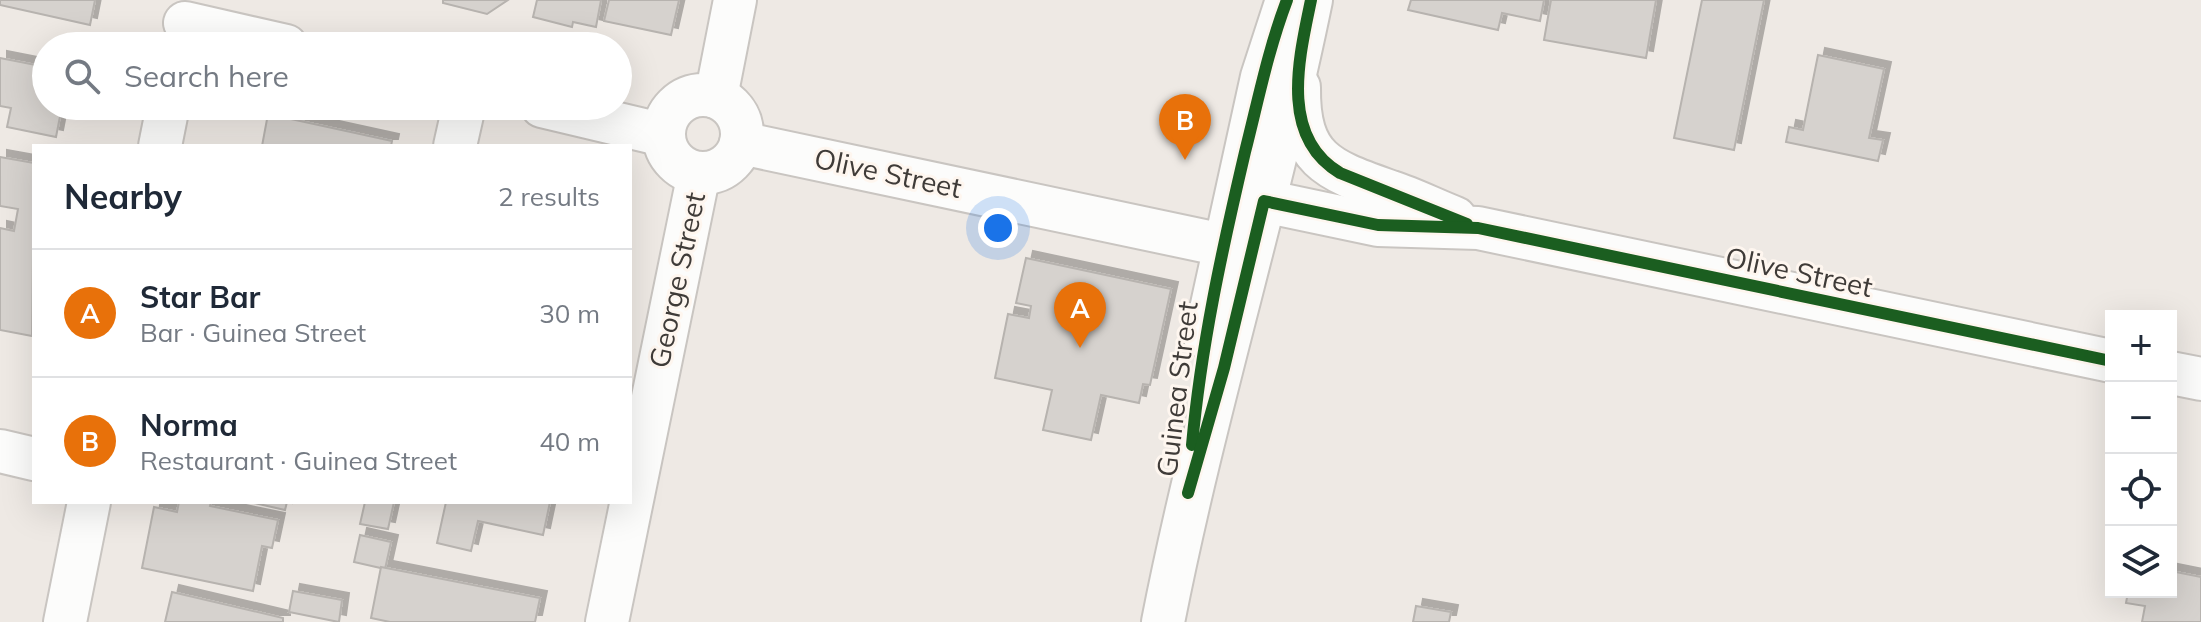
<!DOCTYPE html>
<html lang="en">
<head>
<meta charset="utf-8">
<style>
  body { margin:0; font-family:Mulish,sans-serif; background:#f2f2f3; color:#1f2937 }
  .controls { position:absolute; right:24px; bottom:24px; display:grid; overflow:hidden; border-radius:0px; box-shadow:0 8px 32px #0002 }
  .controls button { width:72px; height:72px; display:grid; place-items:center; padding:0; border:0; border-bottom:2px solid #e0e1e3; background:#fff; color:#1f2937; font:40px sans-serif }
  .you { position:absolute; left:998px; top:228px; width:28px; height:28px; margin:-20px; border:6px solid #fff; border-radius:50%; background:#1a73e8; box-shadow:0 0 0 12px #1a73e833 }
  .badge { display:grid; place-items:center; width:52px; height:52px; border-radius:50%; background:#7c7874; color:#fff; font-size:26px; font-weight:700 }
  .pin { position:absolute; translate:-50% -66px; filter:drop-shadow(0 2px 4px #0008) }
  .pin::after { content:''; position:absolute; top:42px; width:28px; height:24px; background:inherit; clip-path:polygon(0 0,100% 0,50% 100%) }
  .list { margin:0; padding:0; list-style:none }
  h2 { display:flex; justify-content:space-between; align-items:center; height:104px; margin:0; padding:0 32px; font-size:34px }
  h2 small { font-size:26px; font-weight:400; color:#747a83 }
  .list li { display:grid; grid-template-columns:52px 1fr auto; gap:24px; align-items:center; box-sizing:border-box; height:128px; padding:0 32px; border-top:2px solid #e0e1e3 }
  .list b { display:block; font-size:30px; white-space:nowrap }
  .list p { margin:0; font-size:26px; white-space:nowrap; color:#747a83 }
  .list em { font-size:26px; font-style:normal; color:#747a83 }
  .icon { flex:none; width:44px; height:44px; fill:none; stroke:currentColor; stroke-width:2; stroke-linecap:round; stroke-linejoin:round }
  .map { position:relative; flex:none; width:2201px; height:622px; overflow:hidden }
  .search { position:absolute; background:#fff; box-shadow:0 8px 32px #0002; left:32px; top:32px; width:600px; height:88px; display:flex; align-items:center; gap:20px; box-sizing:border-box; padding:0 28px; border-radius:44px; color:#747a83; font-size:30px }
  .panel { position:absolute; background:#fff; box-shadow:0 8px 32px #0002; left:32px; top:144px; width:600px; height:360px; border-radius:0px }
  .map>svg:first-child { display:block }
</style>
</head>
<body>
<div class="map">
<svg width="2201" height="622" viewBox="0 0 2201 622">
  <defs>
    <filter id="shadow"><feDropShadow dx="7" dy="-7" stdDeviation="0" flood-color="#0004"/></filter>
  </defs>
  <rect width="100%" height="100%" fill="#eee9e4"/>
  <!-- building -->
  <g fill="#d6d2ce" stroke="#b7b3af" stroke-width="2" filter="url(#shadow)">
    <path d="M0,0h95l-5,25 -90,-20z"/>
    <path d="M443,0h65l-21,14 -44,-11z"/>
    <path d="M537,0h64l-5,27 -23,-5 -1,5 -39,-10z"/>
    <path d="M609,0h70l-8,35 -67,-14z"/>
    <path d="M1411,0h133l-4,21 -38,-8 -4,17 -90,-20z"/>
    <path d="M1551,0h105l-10,58 -102,-18z"/>
    <path d="M1702,0h62l-30,150 -60,-12z"/>
    <path d="M1818,55l66,14 -15,69 14,2 -5,21 -92,-19 3,-15 14,3z"/>
    <path d="M0,58l46,9v39h16l-6,31 -49,-10 4,-19 -11,-2z"/>
    <path d="M268,114l124,27 -1,5h-129z"/>
    <path d="M0,157l34,6 -2,173 -32,-6v-102l14,3 4,-22 -18,-3z"/>
    <path d="M1026,258l145,31 -21,96 -7,-1 -4,19 -38,-8 -10,45 -48,-10 9,-40 -57,-12 13,-64 21,4 2,-12 -15,-3z"/>
    <path d="M179,502h32l-1,4 68,14 -6,28 -10,-2 -9,45 -111,-23 12,-61 23,5z"/>
    <path d="M250,502h37l-2,8z"/>
    <path d="M365,502h29l-6,27 -28,-5z"/>
    <path d="M446,502h104l-7,33 -65,-14 -7,30 -34,-8z"/>
    <path d="M360,535l31,7 -6,27 -31,-7z"/>
    <path d="M381,567l159,31 -5,24h-145l-19,-4z"/>
    <path d="M2171,571l30,6v45h-59l3,-16 -19,-3 2,-11h43z"/>
    <path d="M293,591l49,9 -3,22 -50,-10z"/>
    <path d="M172,592l111,26v4h-118z"/>
    <path d="M1416,606l35,6 -2,10h-36z"/>
  </g>
  <g fill="none" stroke-linecap="round" stroke-linejoin="round">
    <!-- minor casing -->
    <g stroke="#c9c5c1" stroke-width="46">
      <g id="minor">
        <path d="M185,23l101,23"/>
        <path d="M1299,87c-1,74 30,83 92,105 22,7 43,18 64,26"/>
        <circle cx="703" cy="134" r="39"/>
        <path d="M716,97l19,-97"/>
        <path d="M542,106l122,29"/>
        <path d="M741,143l482,102"/>
        <path d="M160,146l8,-40"/>
        <path d="M455,146l9,-40"/>
        <path d="M1264,201l114,24 100,3 633,133"/>
        <path d="M1205,337l57,-260 25,-77"/>
        <path d="M2171,373l30,6"/>
        <path d="M0,451l34,8"/>
        <path d="M65,622l24,-120"/>
        <path d="M607,622l92,-449"/>
        <path d="M1163,622c41,-209 105,-413 148,-622"/>
      </g>
    </g>
    <!-- minor -->
    <use href="#minor" stroke="#fcfcfb" stroke-width="42"/>
    <!-- cycleway casing -->
    <g stroke="#fef6ef" stroke-width="17">
      <g id="cycleway">
        <path d="M1311,0c-12,58 -32,137 29,173l127,51"/>
        <path d="M1192,445c9,-99 30,-195 53,-293 13,-51 23,-102 42,-152"/>
        <path d="M1188,493l36,-125 40,-167 114,24 100,3 633,133"/>
      </g>
    </g>
    <!-- cycleway -->
    <use href="#cycleway" stroke="#1b5e20" stroke-width="12"/>
  </g>
  <g text-anchor="middle" stroke-width="6" stroke-linejoin="round" paint-order="stroke">
    <!-- street labels -->
    <g font-size="28" fill="#3f3b38" stroke="#fef6ef">
      <text transform="translate(888 173) rotate(12)" y="10">Olive Street</text>
      <text transform="translate(1799 272) rotate(12)" y="10">Olive Street</text>
      <text transform="translate(677 280) rotate(-78)" y="10">George Street</text>
      <text transform="translate(1177 389) rotate(-83)" y="10">Guinea Street</text>
    </g>
  </g>
</svg>
<div class="controls">
<button>+</button>
<button>−</button>
<button><svg class="icon" aria-label="locate" viewBox="0 0 24 24"><circle cx="12" cy="12" r="6"/><path d="M12 2v4M12 18v4M2 12h4M18 12h4"/></svg></button>
<button><svg class="icon" aria-label="layers" viewBox="0 0 24 24"><path d="M12 4l9 5-9 5-9-5zM3 14l9 5 9-5"/></svg></button>
</div>
<div class="you"></div>
<div class="pin badge" style="left:1080px;top:348px;background:#e8710a">A</div>
<div class="pin badge" style="left:1185px;top:160px;background:#e8710a">B</div>
<div class="search"><svg class="icon" aria-label="search" viewBox="0 0 24 24"><circle cx="10" cy="10" r="6"/><path d="M15 15l6 6"/></svg>Search here</div>
<section class="panel">
<h2>Nearby<small>2 results</small></h2>
<ul class="list">
<li><span class="badge" style="background:#e8710a">A</span><div><b>Star Bar</b><p>Bar · Guinea Street</p></div><em>30 m</em></li>
<li><span class="badge" style="background:#e8710a">B</span><div><b>Norma</b><p>Restaurant · Guinea Street</p></div><em>40 m</em></li>
</ul>
</section>
</div>
</body>
</html>
